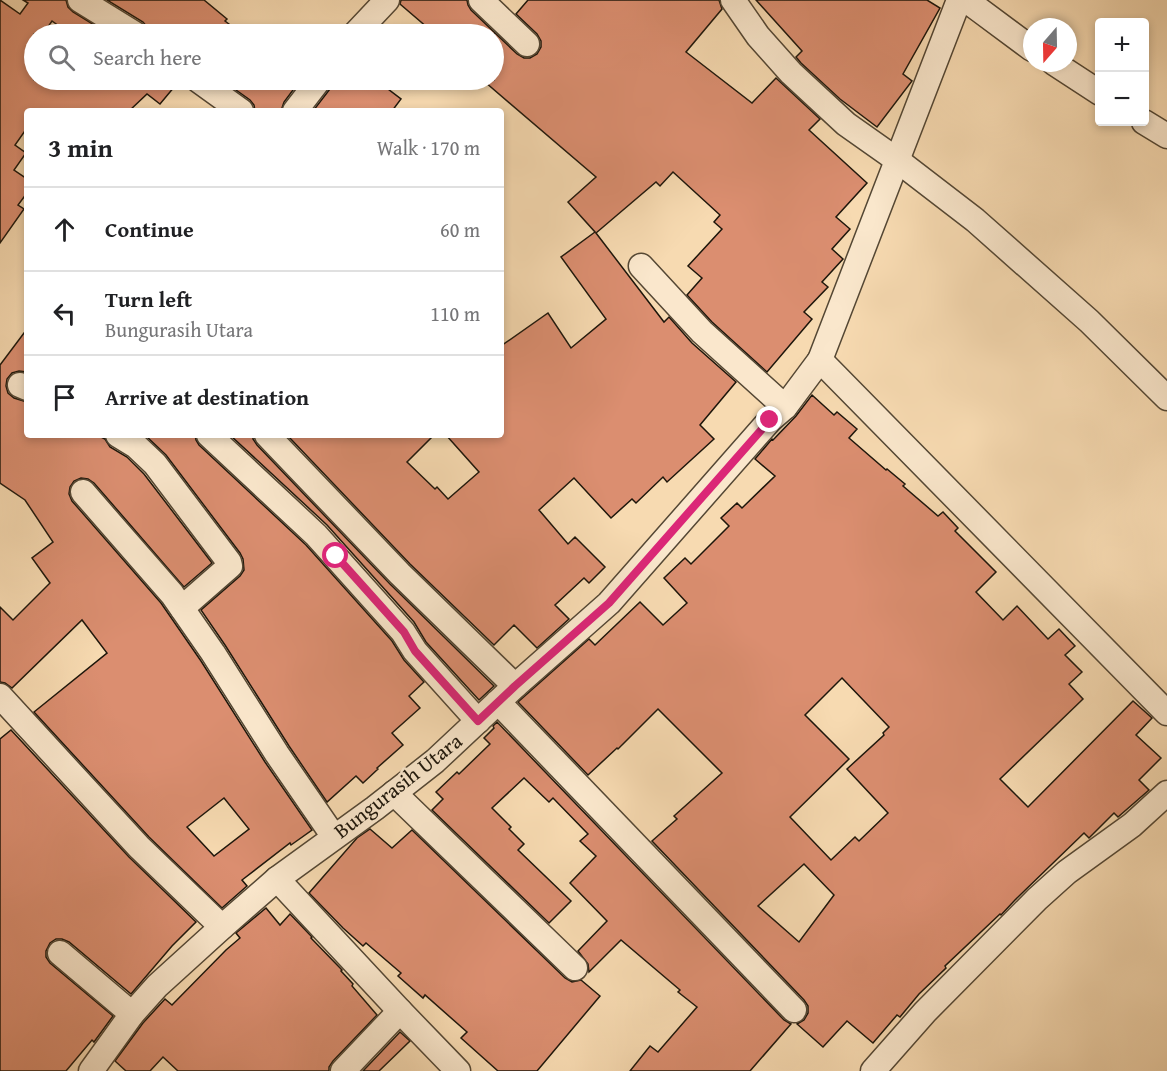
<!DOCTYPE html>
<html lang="en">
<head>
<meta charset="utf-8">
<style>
  body { margin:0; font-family:"Gentium Book Plus",serif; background:#f6f6f6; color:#202124 }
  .controls { position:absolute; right:18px; top:18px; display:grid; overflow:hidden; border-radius:6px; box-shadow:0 3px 9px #0003 }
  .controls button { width:54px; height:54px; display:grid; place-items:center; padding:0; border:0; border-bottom:2px solid #e0e0e0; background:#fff; color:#202124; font:30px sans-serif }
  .compass { position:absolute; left:1023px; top:18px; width:54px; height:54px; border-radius:50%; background:#fff; box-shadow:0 3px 9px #0003; rotate:200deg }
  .stop { position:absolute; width:18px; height:18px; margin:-14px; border:4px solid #db2777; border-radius:50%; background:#fff }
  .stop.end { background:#db2777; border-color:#fff; box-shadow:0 2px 6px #0008 }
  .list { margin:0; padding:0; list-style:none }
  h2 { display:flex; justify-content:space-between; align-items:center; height:78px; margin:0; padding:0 24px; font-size:26px }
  h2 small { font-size:20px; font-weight:400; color:#757577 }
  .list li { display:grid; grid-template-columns:39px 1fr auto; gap:18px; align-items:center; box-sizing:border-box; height:84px; padding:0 24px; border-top:2px solid #e0e0e0 }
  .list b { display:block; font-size:22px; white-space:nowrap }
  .list p { margin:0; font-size:20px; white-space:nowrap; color:#757577 }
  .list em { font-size:20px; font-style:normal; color:#757577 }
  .icon { flex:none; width:33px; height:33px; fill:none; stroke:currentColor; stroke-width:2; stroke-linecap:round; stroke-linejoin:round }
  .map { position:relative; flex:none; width:1167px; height:1071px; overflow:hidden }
  .search { position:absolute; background:#fff; box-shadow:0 3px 9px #0003; left:24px; top:24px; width:480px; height:66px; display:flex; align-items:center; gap:15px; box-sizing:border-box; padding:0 21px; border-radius:33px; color:#757577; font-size:22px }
  .panel { position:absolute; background:#fff; box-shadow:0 3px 9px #0003; left:24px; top:108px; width:480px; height:330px; border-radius:6px }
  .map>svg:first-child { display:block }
</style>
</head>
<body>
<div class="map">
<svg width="1167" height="1071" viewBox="0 0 1167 1071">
  <rect width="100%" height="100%" fill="#f7dab1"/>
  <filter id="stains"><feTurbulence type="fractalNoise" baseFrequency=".00333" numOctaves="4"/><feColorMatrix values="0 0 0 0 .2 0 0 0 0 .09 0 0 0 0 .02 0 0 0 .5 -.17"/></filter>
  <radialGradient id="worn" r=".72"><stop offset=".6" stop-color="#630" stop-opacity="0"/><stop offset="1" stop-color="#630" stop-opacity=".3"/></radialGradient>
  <!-- building -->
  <g fill="#db8e70" stroke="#1d160b" stroke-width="1.5" fill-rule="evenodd">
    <path d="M0,0l20,14 8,-11 -5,-3h43l2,7 5,5 36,22h-39l-18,-13 -9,13h-9v46h146l-20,24 -13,-10 -18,17h-102v17l-12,17 11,8 -12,17 13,9v14l-9,12 6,4 -24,34z"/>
    <path d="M107,0h97l23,19 -2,2 17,13h-93l-1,-6 -5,-6z"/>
    <path d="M401,0h66l1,5 3,5 46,44 7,4h6l7,-4 4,-7v-6l-4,-7 -21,-20 12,-14h191l3,9 -36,43 66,51 24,-25 44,41 -11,11 58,53 -31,34 14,12 -18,20 11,10 -21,23 6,5 -24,25 8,7 -45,53 -55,-50 -25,-27 15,-17 -14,-12 34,-37 -8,-7 6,-7 -47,-43 -13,14 -4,-4 -60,51 68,89 5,-5 23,26 44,39 -36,43 14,14 -47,43 -4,-5 -27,26 -4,-4 -21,19 -37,-40 -35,32 29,34 7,-7 30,30 -16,16 -5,-5 -29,27 14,14 -32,29 -23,-23 -20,20 -84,-81 -123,-129h147l-27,27 28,27 2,-2 11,12 31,-27 -33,-37h55v-89l47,-33 23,35 35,-29 -45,-62 34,-25 -27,-30 28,-25 -111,-95 2,-2h7v-46h-59l-35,-30z"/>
    <path d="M756,0h171l13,8 -37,66 9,7 -35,46 -37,-28 -39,-36 -5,-6 6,-6z"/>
    <path d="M222,80h74l3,2 -15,20 -3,9h-26l-1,-6 -4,-5z"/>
    <path d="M333,80h43l25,19 -9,12h-79l17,-22z"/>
    <path d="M27,329v43l-8,-1 -7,2 -5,6 -1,7 2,7 6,5 13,4v33h70l8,4 5,8 17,10 17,17 68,89 -28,24 -90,-104 -6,-4 -7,-1 -7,3 -4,6 -1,7 3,7 89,102 40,58 64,101 47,68 -21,15 -1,-2 -48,37 5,6 -25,22 -73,-71 -115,-125 73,-59 -25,-33 -70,68 -7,-5 -5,-1v-75l13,13 37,-37 -18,-25 21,-16 -28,-42 -25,-17v-118zM224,798l25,31 -35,27 -27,-29z"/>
    <path d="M812,395l22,20 3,-3 20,17 -8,9 37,32 1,-1 18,15 -2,2 35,30 5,-4 15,16 -3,3 41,41 -20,20 27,28 14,-14 31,33 11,-10 16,17 -10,9 17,17 -13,12 14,15 -83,80 28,28 105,-106 19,17 -16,17 25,23 -22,22 10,10 -31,27 -4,-4 -25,25 -5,-5 -69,67 -14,15 -1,-1 -55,52 1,2 -27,26 -19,23 -3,-2 -24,28 -26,-22 -24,26 -26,-23 7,-4 4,-7v-7l-4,-6 -152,-159 25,-22 -3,-3 48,-43 -64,-64 -40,40 -1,-1 -29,27 -70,-73 71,-63 6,6 45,-43 23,23 24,-22 -23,-25 21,-20 6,6 38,-38 -8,-8 16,-15 5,5 33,-32 -20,-17 17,-20 1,1 23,-24zM842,678l47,49 -6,6 1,2 -37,34 41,44 -29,28 -4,-4 -24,23 -41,-43 59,-58 -44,-44zM804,864l30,31 -35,47 -41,-36z"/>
    <path d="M145,435h50l1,5 3,5 107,100 86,96 12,19 20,22 -15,14 11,12 -28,25 11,12 -26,23 1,1 -15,14 -7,-7 -29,26 -38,-56 -64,-101 -24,-35 39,-34 4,-6 -1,-11 -3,-6 -74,-98z"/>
    <path d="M230,435h23v4l4,6 133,139 104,102 -15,14 -53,-58 -12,-20 -87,-97z"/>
    <path d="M497,722l287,298 7,4 -41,47h-120l20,-25 8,6 39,-45 -19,-15 2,-2 -59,-50 -32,32 -1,-8 -10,-13 29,-30 -37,-38 26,-27 -16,-15 8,-7 -35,-36 -4,4 -25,-24 -32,30 19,19 -2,2 15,15 -6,6 53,51 -22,22 -117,-113 11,-11 -7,-7 21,-20 2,2 31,-30 -6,-6 10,-10 -1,-2z"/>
    <path d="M11,730l118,127 67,65 -24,24 -41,48 -62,-52 -7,-3h-6l-6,4 -4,8v6l4,6 63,53 -19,26 -2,-2 -26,31h-66v-332z"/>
    <path d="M370,829l22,19 20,-18 153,148 7,4 9,-2 19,16 -63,75h-39l-37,-33 6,-6 -42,-37 -2,3 -25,-22 3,-3 -35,-30 -3,3 -20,-18 -34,-35 48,-55z"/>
    <path d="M266,908l14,17 10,-11 22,23 -1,1 31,32 -1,1 12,13 -1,2 25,29 -44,46 -4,6v4h-151l-15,-14 -13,14h-24l-11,-10 28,-38 22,-24 7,6 54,-55 14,-12 -4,-5z"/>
    <path d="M400,1032l10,9 -31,30h-16z"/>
  </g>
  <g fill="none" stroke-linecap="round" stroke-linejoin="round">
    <!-- minor casing -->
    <g stroke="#544734" stroke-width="27">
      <g id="minor">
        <path d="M80,0l55,34"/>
        <path d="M481,0l46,44"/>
        <path d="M733,0l25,36 33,37 55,51 51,36 78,60 114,101 78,77"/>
        <path d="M966,0l66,49"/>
        <path d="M355,34l32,-34"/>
        <path d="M1054,63l46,30"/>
        <path d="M198,80l43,31"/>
        <path d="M295,111l24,-31"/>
        <path d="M1144,122l23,14"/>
        <path d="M641,266l61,66 83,75"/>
        <path d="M820,360l347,353"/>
        <path d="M20,385l7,3"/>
        <path d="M118,435l18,11 19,18 74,98 1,4 -48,42"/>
        <path d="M209,435l107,100 87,97 12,19 63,70"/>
        <path d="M267,435l133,139 115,112"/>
        <path d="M83,492l89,102 41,59 64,101 57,83"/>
        <path d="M0,696l139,151 83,80"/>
        <path d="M498,702l296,308"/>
        <path d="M394,793l181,175"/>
        <path d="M277,879l123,132 58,60"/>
        <path d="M60,953l72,61"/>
        <path d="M91,1071l41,-57 25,-28 65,-59 55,-48 98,-71 60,-47 80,-75 94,-83 161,-183 15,-13 35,-47 139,-360"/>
        <path d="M343,1071l57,-60"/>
        <path d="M873,1071l52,-59 112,-113 30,-27 65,-47 35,-32"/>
      </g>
    </g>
    <!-- minor -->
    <use href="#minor" stroke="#fae7cc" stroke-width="24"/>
  </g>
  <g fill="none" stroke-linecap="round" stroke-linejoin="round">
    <!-- route -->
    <path stroke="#db2777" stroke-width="8" d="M336,556l68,76 11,19 63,70 37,-35 94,-83 161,-183"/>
  </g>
  <g text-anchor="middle" stroke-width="5" stroke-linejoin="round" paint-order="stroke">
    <!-- street labels -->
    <g font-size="21" fill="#1d160b" stroke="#fae7cc">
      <text transform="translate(398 786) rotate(-38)" y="7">Bungurasih Utara</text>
    </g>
  </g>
  <rect width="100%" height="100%" filter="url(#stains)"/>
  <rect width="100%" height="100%" fill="url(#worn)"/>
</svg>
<div class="controls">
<button>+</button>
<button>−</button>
</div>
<svg class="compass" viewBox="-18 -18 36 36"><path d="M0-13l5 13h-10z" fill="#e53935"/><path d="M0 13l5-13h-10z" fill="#757577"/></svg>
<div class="stop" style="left:336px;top:556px"></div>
<div class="stop end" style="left:770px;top:420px"></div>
<div class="search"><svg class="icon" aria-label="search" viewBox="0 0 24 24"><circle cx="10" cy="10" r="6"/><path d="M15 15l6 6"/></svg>Search here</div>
<section class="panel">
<h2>3 min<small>Walk · 170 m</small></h2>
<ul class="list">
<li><svg class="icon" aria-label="ahead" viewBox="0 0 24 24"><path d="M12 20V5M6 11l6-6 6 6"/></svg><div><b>Continue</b></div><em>60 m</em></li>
<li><svg class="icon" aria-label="left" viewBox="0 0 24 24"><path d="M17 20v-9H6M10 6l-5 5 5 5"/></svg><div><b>Turn left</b><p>Bungurasih Utara</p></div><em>110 m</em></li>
<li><svg class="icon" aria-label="arrive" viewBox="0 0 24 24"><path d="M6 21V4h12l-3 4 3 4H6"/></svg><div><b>Arrive at destination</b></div></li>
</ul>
</section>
</div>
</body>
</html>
